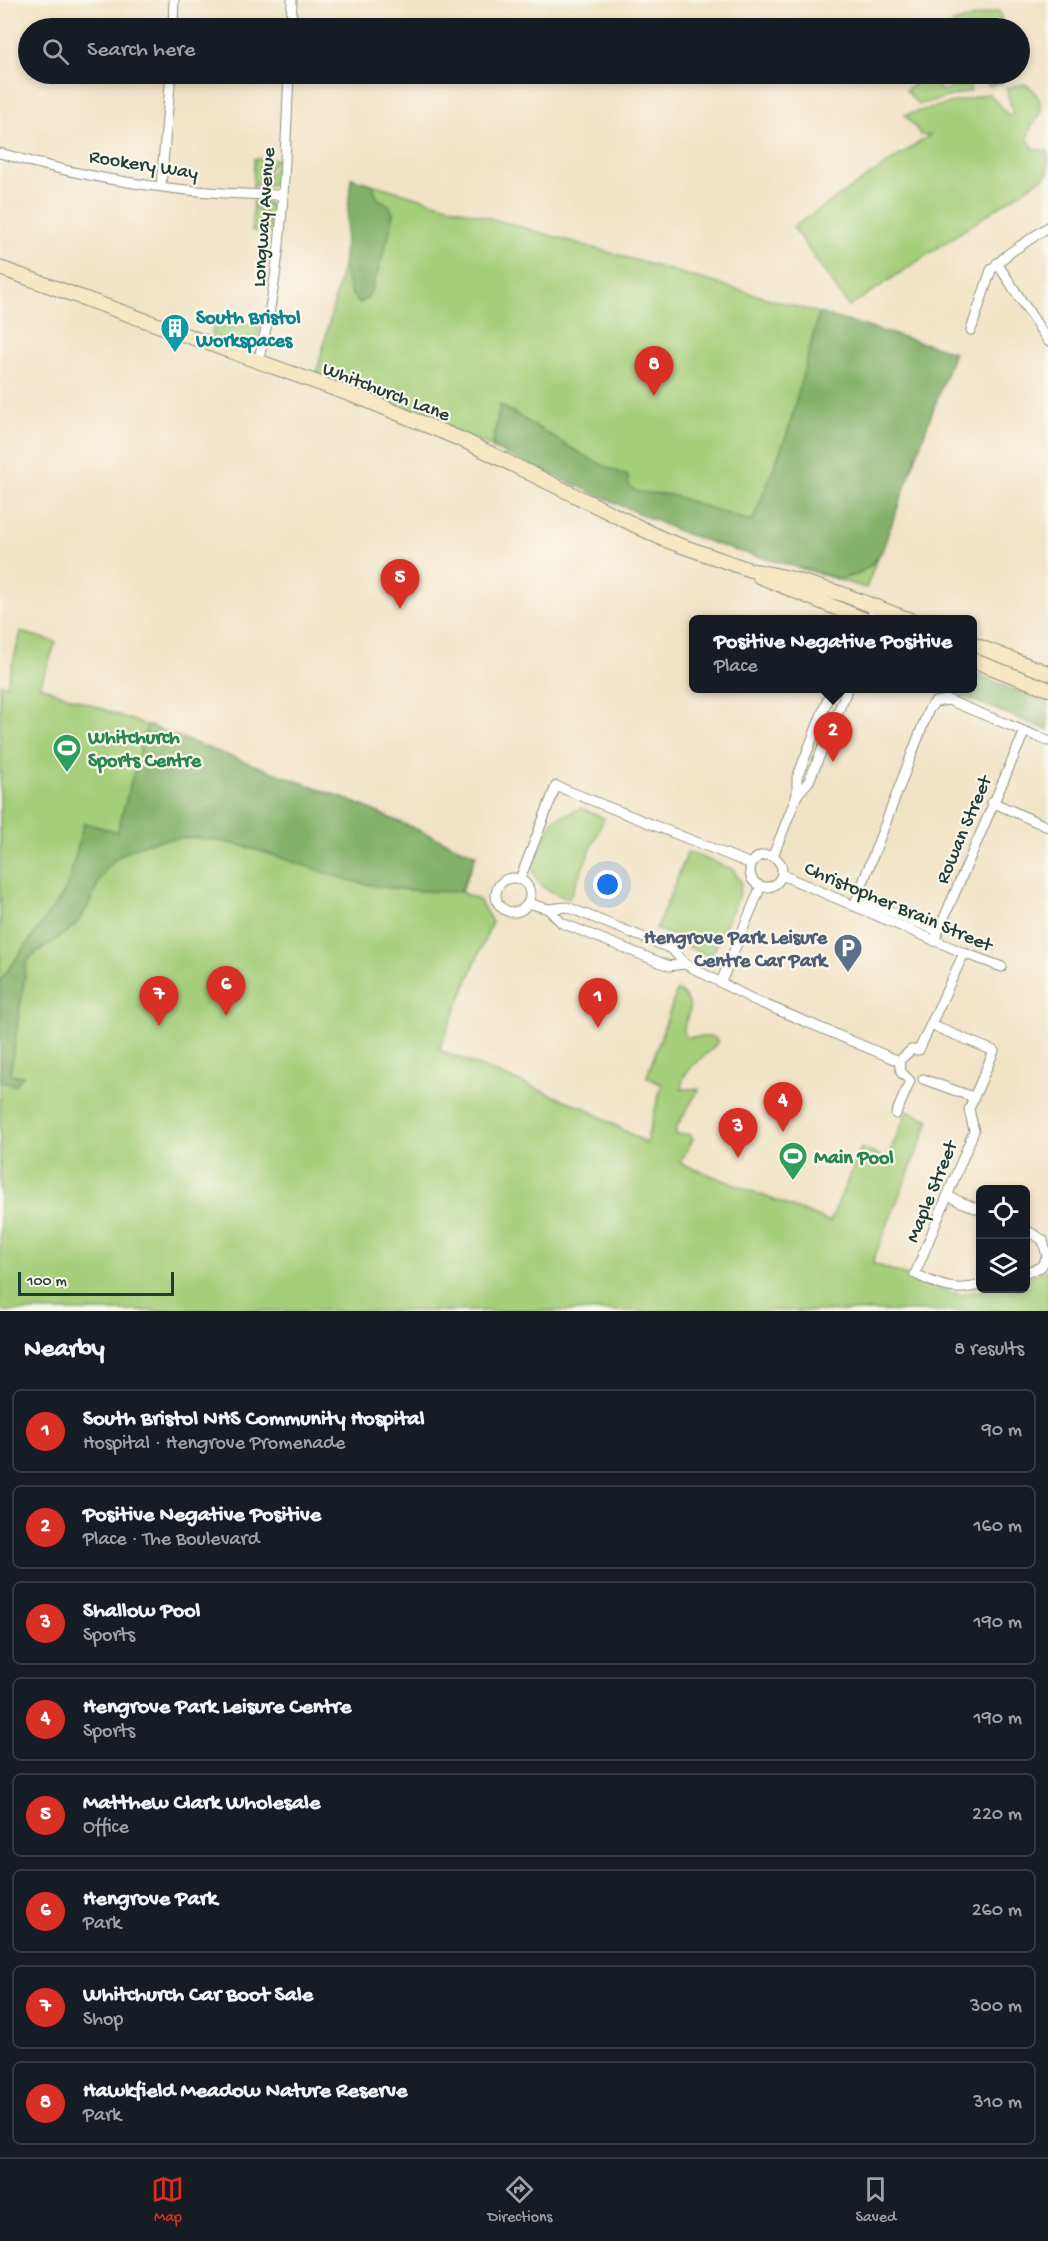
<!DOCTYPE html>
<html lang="en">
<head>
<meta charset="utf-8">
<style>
  body { margin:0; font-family:"Gochi Hand",sans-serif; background:#242831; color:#f1f3f6 }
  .controls { position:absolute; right:18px; bottom:18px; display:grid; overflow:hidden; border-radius:9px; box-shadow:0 3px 9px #0003 }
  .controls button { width:54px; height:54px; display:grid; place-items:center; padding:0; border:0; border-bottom:2px solid #363941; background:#171b24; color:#f1f3f6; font:30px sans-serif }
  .scale { position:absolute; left:18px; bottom:15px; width:156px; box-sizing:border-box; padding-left:6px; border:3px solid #1f3d34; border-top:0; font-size:16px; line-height:21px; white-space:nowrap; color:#1f3d34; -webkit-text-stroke:4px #fbf7ec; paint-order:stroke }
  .you { position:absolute; left:608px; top:885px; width:21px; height:21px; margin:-15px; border:4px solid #fff; border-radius:50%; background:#1a73e8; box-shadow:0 0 0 9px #1a73e833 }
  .badge { display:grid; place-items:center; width:39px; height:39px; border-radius:50%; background:#d93025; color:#fff; font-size:20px; font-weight:700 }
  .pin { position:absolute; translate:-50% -50px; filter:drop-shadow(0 2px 3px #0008) }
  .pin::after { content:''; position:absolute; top:32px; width:21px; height:18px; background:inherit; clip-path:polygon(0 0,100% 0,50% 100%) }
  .popup { position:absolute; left:689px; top:615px; width:288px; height:78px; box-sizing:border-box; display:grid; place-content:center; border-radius:9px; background:#171b24; filter:drop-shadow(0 2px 4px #0005); font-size:20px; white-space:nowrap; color:#9ea1a6 }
  .popup b { font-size:22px; color:#f1f3f6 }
  .popup::after { content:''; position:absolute; left:50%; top:100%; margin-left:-12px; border:12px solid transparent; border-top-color:#171b24 }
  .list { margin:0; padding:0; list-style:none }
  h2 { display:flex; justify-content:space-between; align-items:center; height:78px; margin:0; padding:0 24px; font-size:26px }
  h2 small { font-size:20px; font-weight:400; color:#9ea1a6 }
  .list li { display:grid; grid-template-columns:39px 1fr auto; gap:18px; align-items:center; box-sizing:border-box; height:84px; margin:0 12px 12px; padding:0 12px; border:2px solid #363941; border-radius:9px }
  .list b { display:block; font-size:22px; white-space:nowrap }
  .list p { margin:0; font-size:20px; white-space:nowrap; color:#9ea1a6 }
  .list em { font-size:20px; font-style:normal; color:#9ea1a6 }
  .icon { flex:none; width:33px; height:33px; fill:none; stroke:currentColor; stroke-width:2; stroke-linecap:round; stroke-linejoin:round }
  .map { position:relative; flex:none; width:1048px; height:1311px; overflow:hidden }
  .search { position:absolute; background:#171b24; box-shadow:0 3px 9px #0003; left:18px; right:18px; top:18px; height:66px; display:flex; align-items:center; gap:15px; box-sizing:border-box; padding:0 21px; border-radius:33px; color:#9ea1a6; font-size:22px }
  .sheet { height:846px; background:#171b24 }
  nav { display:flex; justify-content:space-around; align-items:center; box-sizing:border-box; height:84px; border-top:2px solid #363941; background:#171b24; font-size:16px; color:#9ea1a6 }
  nav a { display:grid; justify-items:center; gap:3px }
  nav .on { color:#d93025 }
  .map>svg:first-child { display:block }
</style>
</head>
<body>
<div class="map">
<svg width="1048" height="1311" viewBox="0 0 1048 1311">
  <rect width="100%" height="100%" fill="#fbf7ec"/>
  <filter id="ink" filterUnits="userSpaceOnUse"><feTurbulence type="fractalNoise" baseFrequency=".0167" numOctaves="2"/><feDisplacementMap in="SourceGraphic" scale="12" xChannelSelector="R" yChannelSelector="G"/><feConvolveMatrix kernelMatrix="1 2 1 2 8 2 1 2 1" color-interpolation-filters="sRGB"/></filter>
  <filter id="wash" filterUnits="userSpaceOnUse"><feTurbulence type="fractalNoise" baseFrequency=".008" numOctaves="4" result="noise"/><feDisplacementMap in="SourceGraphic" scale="24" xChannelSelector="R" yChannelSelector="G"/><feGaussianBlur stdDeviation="1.35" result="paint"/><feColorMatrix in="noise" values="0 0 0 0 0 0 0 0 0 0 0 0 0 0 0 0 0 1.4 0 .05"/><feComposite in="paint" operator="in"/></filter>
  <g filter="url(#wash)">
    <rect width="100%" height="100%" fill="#f1e3c6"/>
    <!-- green -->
    <g fill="#a5ce7a" stroke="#628657" stroke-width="1.5">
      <path d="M999,11l5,17h-51l-1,-5z"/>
      <path d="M928,74h8l-5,3 10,14 28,-7 2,7 -53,14 -12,-15z"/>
      <path d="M980,74h20l2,9 -13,3z"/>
      <path d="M1024,84c7,2 9,6 14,13 10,23 -10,21 -10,43l6,9 14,2v23l-199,133 -56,-80 137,-92h-9l-16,-20 84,-22 19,22 5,-2 -7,-25z"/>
      <path d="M254,159h24l-25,29z"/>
      <path d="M278,165l-3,18 -18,5z"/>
      <path d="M351,178l603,174 -88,236 -185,-56 -257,-116 -108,-40 29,-118z"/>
      <path d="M253,202l1,1 21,29 -23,-1z"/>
      <path d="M257,202c19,-1 19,10 18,26z"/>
      <path d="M261,325l-5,16 -9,6 -35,-12 1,-9z"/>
      <path d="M21,632l35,10 -16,44 308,114 128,55 -15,37 18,8 13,22 -53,128 146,58 61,35 16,-58 -15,-8 30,-87c29,19 -3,34 10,47h26l5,4c-9,17 -39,26 -36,48h17l-23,39v7l14,-1 3,5 -13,24 150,59 31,-74 26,11 20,-48 23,9 -58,143 87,32 28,-6 39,-1v-11l22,-7v41h-1048v-627l7,1z"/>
      <path d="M581,808l23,10 -35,81c-18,-7 -34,-10 -36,-32l20,-47z"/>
      <path d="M688,852l45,17 8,13 -2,14 -28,61 -23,-10 -3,-7 -29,-11z"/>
    </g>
    <!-- forest -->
    <g fill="#84b16a" stroke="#52774f" stroke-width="1.5">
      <path d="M351,178l22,7 4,13 12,7 4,8c0,12 -19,76 -26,85 -3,4 -3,3 -8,5l-7,-8 -9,-27z"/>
      <path d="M819,313l135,39 -72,199c-9,15 -26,28 -45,27l-107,-29 -49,-17 -189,-84 8,-43c43,24 82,54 128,71l1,10 9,6 33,3 81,27 36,-91z"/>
      <path d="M973,672l45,19 9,1 21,8v30l-104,-41 28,-1z"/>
      <path d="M147,725l201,75 128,55 -16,37c-35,0 -70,-2 -104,-10 -73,-19 -165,-72 -238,-25 -19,12 -24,44 -38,62 -13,18 -38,25 -53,42l-17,113 13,2 -8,9 -15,-3v-101l63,-87 6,-14 15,-57 33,9z"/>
    </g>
  </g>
  <g filter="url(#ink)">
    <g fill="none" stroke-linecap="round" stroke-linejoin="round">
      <!-- street casing -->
      <g stroke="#88907d" stroke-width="11">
        <g id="street">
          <path d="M173,28l1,-28"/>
          <path d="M291,28l1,-28"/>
          <path d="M0,153c90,27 189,42 283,42"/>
          <path d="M161,185l10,-111"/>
          <path d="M997,263l51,78"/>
          <path d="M971,330l20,-60 17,-16 40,-27"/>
          <path d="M258,362c26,-97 26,-189 31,-288"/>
          <path d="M872,606l2,14"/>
          <path d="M797,795v-17l35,-90"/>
          <path d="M992,802l56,25"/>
          <circle cx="766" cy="871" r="16"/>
          <path d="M773,856l24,-61 12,-14 39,-93"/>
          <path d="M782,875l182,78 38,14"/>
          <circle cx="513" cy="895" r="17"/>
          <path d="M520,879l36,-93 195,78"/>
          <path d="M858,898l75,31"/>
          <path d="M528,903l20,6 14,14 107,43 16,-2"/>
          <path d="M854,906l75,-197 6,-7 13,-2 100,41"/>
          <path d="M548,909l19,-2 105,42 13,15 67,35 147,62"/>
          <path d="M934,941l90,-208"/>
          <path d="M721,982l40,-96"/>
          <path d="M931,1025l63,26 -25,58 5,22 -59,143c23,11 40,19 65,11"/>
          <path d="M923,1079l50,18"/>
          <path d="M896,1114l14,-33 -9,-9 -2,-11 12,-11h8l45,-97"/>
          <path d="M947,1196l33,14"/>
          <path d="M1026,1230l17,10 4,17 -6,10 -15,5"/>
        </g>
      </g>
      <!-- secondary casing -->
      <g stroke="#88907d" stroke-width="16">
        <g id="secondary">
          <path d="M0,268l371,134 96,40 198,98 85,30 35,7 57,17 68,26"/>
          <path d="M759,576l106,44"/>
          <path d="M972,644l76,29"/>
          <path d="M972,660l76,29"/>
        </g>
      </g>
      <!-- street -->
      <use href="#street" stroke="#fff" stroke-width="9"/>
      <!-- secondary -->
      <use href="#secondary" stroke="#f8e7c3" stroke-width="14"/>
    </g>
  </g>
  <!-- icons -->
  <defs>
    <g id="building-pin" transform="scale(1.5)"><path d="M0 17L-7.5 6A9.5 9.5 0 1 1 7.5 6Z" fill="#0f9aa8" stroke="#fbf7ec"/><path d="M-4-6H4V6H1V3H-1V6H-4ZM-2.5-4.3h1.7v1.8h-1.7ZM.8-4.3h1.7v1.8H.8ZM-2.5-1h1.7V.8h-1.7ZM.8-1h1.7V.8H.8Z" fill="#fff"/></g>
    <g id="stadium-pin" transform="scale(1.5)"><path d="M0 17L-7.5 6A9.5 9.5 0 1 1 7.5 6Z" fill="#2e9e5b" stroke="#fbf7ec"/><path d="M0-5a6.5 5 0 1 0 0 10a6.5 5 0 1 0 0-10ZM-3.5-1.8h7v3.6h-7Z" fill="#fff"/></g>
    <g id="parking-pin" transform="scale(1.5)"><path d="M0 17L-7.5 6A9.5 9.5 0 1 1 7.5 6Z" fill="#5c6f8a" stroke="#fbf7ec"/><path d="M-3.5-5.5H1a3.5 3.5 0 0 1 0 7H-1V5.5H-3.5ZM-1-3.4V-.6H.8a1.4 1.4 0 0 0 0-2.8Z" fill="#fff"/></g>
  </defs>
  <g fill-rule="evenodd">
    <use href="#building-pin" x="175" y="328"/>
    <use href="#stadium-pin" x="67" y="748"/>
    <use href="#parking-pin" x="848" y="948"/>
    <use href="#stadium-pin" x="793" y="1156"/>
  </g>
  <g text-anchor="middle" stroke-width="4.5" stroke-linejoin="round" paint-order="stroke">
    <!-- street labels -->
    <g font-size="20" fill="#1f3d34" stroke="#fbf7ec">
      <text transform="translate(144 163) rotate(9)" y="7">Rookery Way</text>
      <text transform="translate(262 217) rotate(-86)" y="7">Longway Avenue</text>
      <text transform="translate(387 390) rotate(21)" y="7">Whitchurch Lane</text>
      <text transform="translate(962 829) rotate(-67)" y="7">Rowan Street</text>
      <text transform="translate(899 905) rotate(23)" y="7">Christopher Brain Street</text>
      <text transform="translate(930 1191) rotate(-68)" y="7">Maple Street</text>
    </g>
    <!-- culture labels -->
    <g font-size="20" font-weight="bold" fill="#0d838f" stroke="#fbf7ec" text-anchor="start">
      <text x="196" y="323">South Bristol<tspan x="196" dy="23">Workspaces</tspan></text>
    </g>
    <!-- leisure labels -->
    <g font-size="20" font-weight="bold" fill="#27864d" stroke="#fbf7ec" text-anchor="start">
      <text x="88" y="743">Whitchurch<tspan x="88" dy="23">Sports Centre</tspan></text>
      <text x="814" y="1163">Main Pool</text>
    </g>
    <!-- service labels -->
    <g font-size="20" font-weight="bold" fill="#4e5e75" stroke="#fbf7ec" text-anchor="end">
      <text x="827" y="943">Hengrove Park Leisure<tspan x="827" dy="23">Centre Car Park</tspan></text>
    </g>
  </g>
</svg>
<div class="controls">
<button><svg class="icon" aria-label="locate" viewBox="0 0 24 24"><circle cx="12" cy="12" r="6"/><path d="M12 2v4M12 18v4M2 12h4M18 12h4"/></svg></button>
<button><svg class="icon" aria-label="layers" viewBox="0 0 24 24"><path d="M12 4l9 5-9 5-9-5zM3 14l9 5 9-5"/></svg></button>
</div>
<div class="scale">100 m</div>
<div class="you"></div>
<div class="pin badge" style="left:598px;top:1028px">1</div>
<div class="pin badge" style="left:833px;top:762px">2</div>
<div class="popup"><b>Positive Negative Positive</b>Place</div>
<div class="pin badge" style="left:738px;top:1158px">3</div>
<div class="pin badge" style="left:783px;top:1132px">4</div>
<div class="pin badge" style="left:400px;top:609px">5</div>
<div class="pin badge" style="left:226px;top:1016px">6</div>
<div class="pin badge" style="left:159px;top:1026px">7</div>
<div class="pin badge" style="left:654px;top:396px">8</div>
<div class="search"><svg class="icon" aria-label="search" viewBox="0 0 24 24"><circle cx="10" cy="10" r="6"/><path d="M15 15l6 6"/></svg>Search here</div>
</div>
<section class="sheet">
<h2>Nearby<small>8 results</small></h2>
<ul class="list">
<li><span class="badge">1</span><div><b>South Bristol NHS Community Hospital</b><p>Hospital · Hengrove Promenade</p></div><em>90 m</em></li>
<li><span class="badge">2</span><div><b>Positive Negative Positive</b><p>Place · The Boulevard</p></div><em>160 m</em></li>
<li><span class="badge">3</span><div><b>Shallow Pool</b><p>Sports</p></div><em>190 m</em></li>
<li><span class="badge">4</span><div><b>Hengrove Park Leisure Centre</b><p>Sports</p></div><em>190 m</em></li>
<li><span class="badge">5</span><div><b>Matthew Clark Wholesale</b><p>Office</p></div><em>220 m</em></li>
<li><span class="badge">6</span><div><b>Hengrove Park</b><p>Park</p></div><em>260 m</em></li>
<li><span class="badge">7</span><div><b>Whitchurch Car Boot Sale</b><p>Shop</p></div><em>300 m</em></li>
<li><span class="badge">8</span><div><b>Hawkfield Meadow Nature Reserve</b><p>Park</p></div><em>310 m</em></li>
</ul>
</section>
<nav>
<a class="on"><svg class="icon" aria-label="map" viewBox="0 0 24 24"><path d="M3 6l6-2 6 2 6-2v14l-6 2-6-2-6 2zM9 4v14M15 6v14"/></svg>Map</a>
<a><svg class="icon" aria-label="directions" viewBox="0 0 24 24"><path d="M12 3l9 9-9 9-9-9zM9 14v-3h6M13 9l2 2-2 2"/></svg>Directions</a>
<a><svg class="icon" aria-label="saved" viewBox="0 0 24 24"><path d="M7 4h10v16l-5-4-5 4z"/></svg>Saved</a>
</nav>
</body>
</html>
